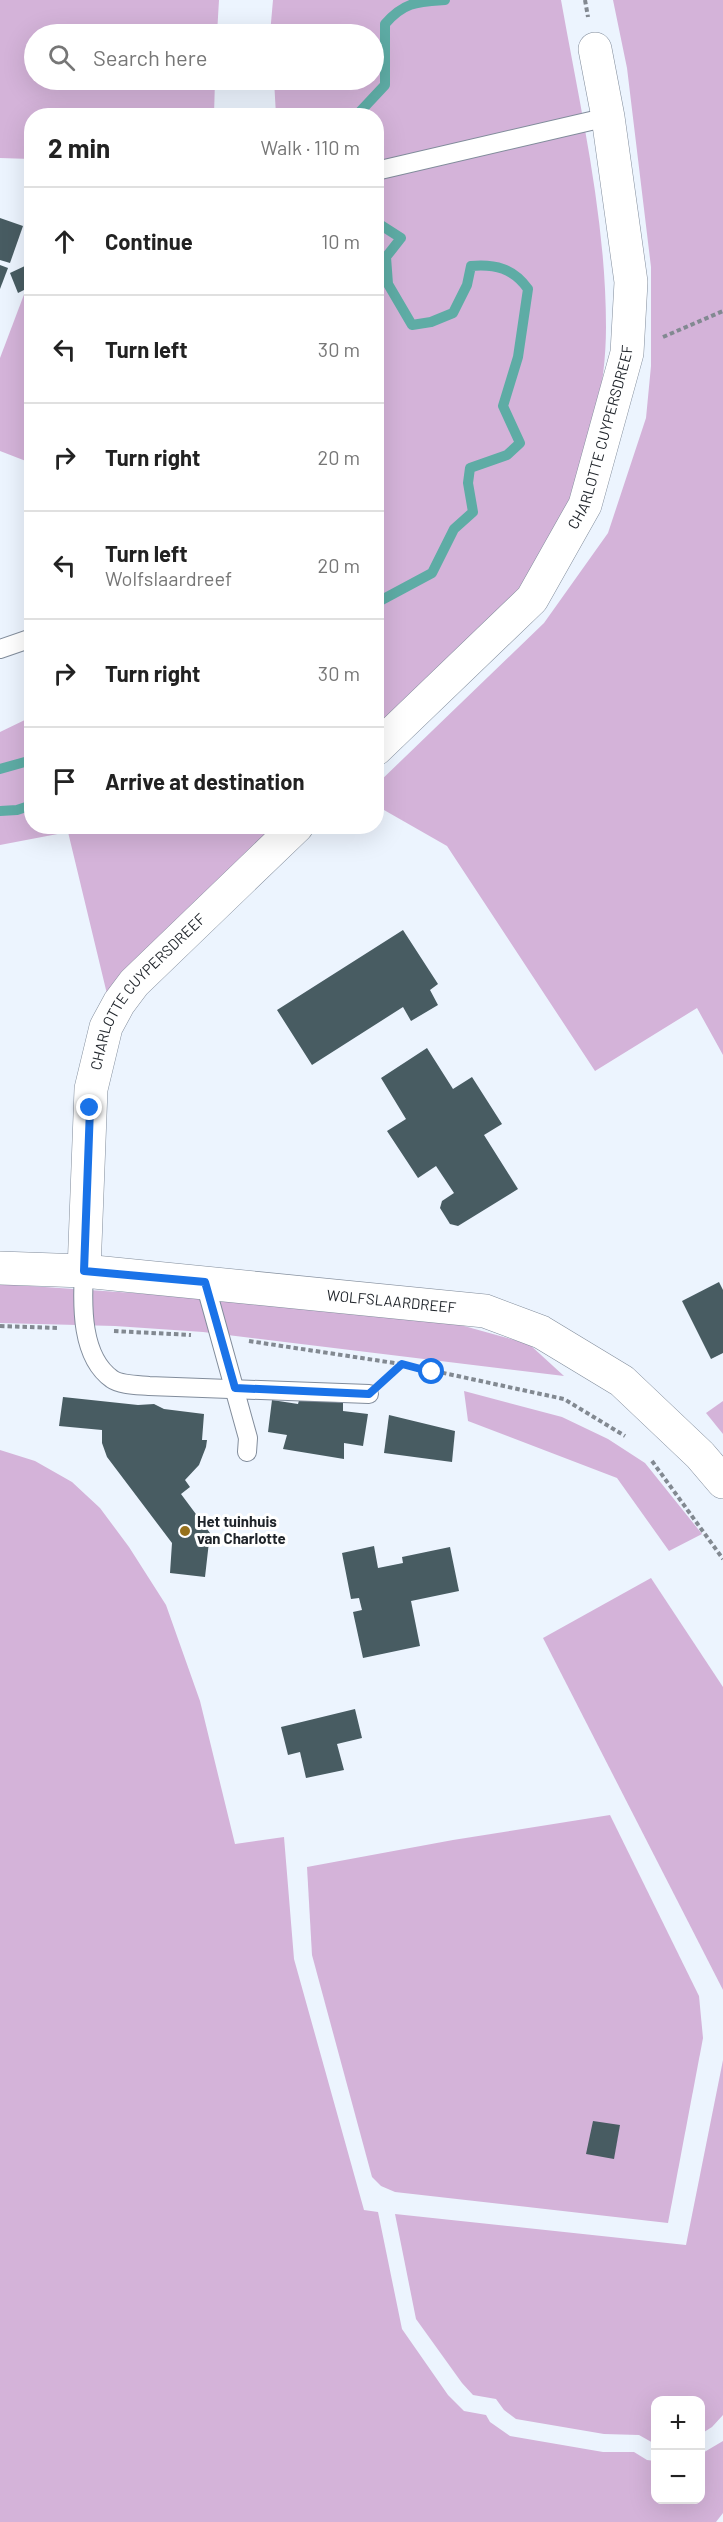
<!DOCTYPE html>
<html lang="en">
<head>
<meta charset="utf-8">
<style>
  body { margin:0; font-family:Barlow,sans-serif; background:#f6f6f6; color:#222 }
  .controls { position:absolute; right:18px; bottom:18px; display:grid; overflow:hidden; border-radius:12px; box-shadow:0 6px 24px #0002 }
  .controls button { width:54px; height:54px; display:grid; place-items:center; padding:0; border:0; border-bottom:2px solid #e0e0e0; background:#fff; color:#222; font:30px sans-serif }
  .stop { position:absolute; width:18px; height:18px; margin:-14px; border:4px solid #1a73e8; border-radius:50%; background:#fff }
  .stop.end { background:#1a73e8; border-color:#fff; box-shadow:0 2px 6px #0008 }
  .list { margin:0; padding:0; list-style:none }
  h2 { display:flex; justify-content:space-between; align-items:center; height:78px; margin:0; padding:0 24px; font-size:26px }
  h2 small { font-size:20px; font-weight:400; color:#767676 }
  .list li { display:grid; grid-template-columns:39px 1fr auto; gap:18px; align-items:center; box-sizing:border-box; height:108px; padding:0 24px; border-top:2px solid #e0e0e0 }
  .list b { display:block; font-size:22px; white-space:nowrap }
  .list p { margin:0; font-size:20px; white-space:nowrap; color:#767676 }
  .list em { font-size:20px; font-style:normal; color:#767676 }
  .icon { flex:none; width:33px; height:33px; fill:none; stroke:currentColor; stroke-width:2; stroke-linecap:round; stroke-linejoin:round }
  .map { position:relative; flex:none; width:723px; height:2522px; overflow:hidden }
  .search { position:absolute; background:#fff; box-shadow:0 6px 24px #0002; left:24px; top:24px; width:360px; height:66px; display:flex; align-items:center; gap:15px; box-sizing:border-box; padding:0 21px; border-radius:33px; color:#767676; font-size:22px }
  .panel { position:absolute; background:#fff; box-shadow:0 6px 24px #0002; left:24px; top:108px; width:360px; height:726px; border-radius:24px }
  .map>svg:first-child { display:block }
</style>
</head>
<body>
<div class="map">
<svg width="723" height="2522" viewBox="0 0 723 2522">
  <rect width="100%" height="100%" fill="#ecf4fe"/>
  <!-- green -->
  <g fill="#d4b3d9">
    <path d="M0,0h219l-2,34h-183v46h181l-1,35 -182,1 -1,43 -31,-1z"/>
    <path d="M273,0h288c19,107 45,217 45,327 0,86 -31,185 -81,255 -13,17 -33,32 -49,48 -33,32 -66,65 -99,98l-1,-612 -100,-1 -2,-35h100v-46h-104z"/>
    <path d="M613,0h110v1055l-26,-47 -102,63 -148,-225 -70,-40 -1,-21 168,-162 64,-90 38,-115 5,-52v-99l-24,-199z"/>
    <path d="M31,276v187l-31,-12v-93z"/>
    <path d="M31,717l1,109 244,1 -169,167 -39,-162 -68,13v-113z"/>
    <path d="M0,1284l354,24 81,10 94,26 35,32 -361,-44 -88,-6 -115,-3z"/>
    <path d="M464,1391l98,26 46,22 37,24 57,71 -33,17 -52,-73 -149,-57z"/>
    <path d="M723,1401v33l-17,-21z"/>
    <path d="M0,1450l35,11 37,21 28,26 29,39 37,58 34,96 35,143 49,-7 10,122 70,251 14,2 24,117 46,66 16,16 22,4 4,7 20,14 93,16h31l13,8 8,1 1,39h44l1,-46 22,-13v72l-7,9h-716z"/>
    <path d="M651,1578l72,109v303l-180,-352z"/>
    <path d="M610,1815l89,181 4,42 -35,185 -273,-31 -14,-6 -9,-9 -60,-222 -5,-88 146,-27z"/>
    <path d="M723,2060v355l-11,12 -11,7 -1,-34h-44l-1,44 -16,-9 -35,-1 -88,-15 -12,-9 -8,-11 -23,-4 -11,-12 -46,-64 -21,-105 291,31z"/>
  </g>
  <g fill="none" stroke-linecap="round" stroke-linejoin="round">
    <!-- stream -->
    <g stroke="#5eaca5" stroke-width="10">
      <path d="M356,116l29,-31v-61c19,-22 32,-22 60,-24"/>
      <path d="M376,222l25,16 -15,19 2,27 24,41 19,-3 22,-9 14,-28 4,-19c24,-2 42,2 57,23l-10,68 -15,49 17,37 -13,12 -37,13 -2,15 5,29 -19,17 -22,44 -56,30"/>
      <path d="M0,769l32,-9"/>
      <path d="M0,811l17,-1 15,-5"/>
    </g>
  </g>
  <!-- building -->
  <g fill="#485c62">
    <path d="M0,218l23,8 -13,37 -10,-3z"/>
    <path d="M0,265l8,3 -8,21z"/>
    <path d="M27,265l5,9v12l-14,7 -8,-20z"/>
    <path d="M403,930l35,54 -8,6 8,15 -27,16 -8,-14 -91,58 -35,-55z"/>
    <path d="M427,1048l26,41 19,-12 30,47 -18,11 34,54 -60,37 -8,-2 -10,-16 2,-7 12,-8 -18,-27 -18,12 -31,-47 19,-12 -25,-41z"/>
    <path d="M719,1282l4,8v63l-12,6 -29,-58z"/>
    <path d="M63,1397l75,8 16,-1 10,5 40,5 -2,26h5l-1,7 -7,18 -14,15 5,7 -9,7 29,39 -5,44 -35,-4 2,-30 -65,-86 -5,-14v-13l-43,-4z"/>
    <path d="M300,1397l43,6v8l25,3 -5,32 -19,-3v16l-61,-10 4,-14 -19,-3 4,-32 26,4z"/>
    <path d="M389,1415l66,16 -3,31 -68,-9z"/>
    <path d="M374,1546l4,22 25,-5 -1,-6 48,-10 9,44 -48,10 9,45 -57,12 -10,-46 9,-2 -3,-12 -8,1 -9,-46z"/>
    <path d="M355,1709l7,29 -25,6 7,26 -38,8 -6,-26 -12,3 -7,-28z"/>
    <path d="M593,2121l27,4 -6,34 -28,-5z"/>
  </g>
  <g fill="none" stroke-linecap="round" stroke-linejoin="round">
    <!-- service casing -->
    <g stroke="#818c9b" stroke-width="20">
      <g id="service">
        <path d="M376,171l232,-54"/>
        <path d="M0,649l32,-11"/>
        <path d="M84,1271c-2,35 -3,86 28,108 8,6 27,6 37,7l220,8"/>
        <path d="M205,1283l43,155 -1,14"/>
      </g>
    </g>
    <!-- minor casing -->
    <g stroke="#818c9b" stroke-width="34">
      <g id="minor">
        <path id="s1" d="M376,749l156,-150 53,-94 42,-152 4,-71 -23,-165 -13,-68"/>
        <path id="s2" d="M0,1268l84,3 401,40 56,21 81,49 78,74 23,27"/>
        <path id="s3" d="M84,1271l7,-182 15,-62 13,-24 15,-20 163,-157"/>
      </g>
    </g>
    <!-- path -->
    <g stroke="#828991" stroke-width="4" stroke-dasharray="4.5 3" stroke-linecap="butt">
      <path d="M585,0l3,17"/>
      <path d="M663,337l60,-26"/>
      <path d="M0,1326l59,2"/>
      <path d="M114,1331l77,4"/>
      <path d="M249,1341l152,23"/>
      <path d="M388,1377l14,-13 162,35 61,37"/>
      <path d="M652,1461l71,98"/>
    </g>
    <!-- service -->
    <use href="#service" stroke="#fff" stroke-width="18"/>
    <!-- minor -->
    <use href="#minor" stroke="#fff" stroke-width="33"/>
  </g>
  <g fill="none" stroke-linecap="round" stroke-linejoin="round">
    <!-- route -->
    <path stroke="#1a73e8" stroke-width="8" d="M90,1108l-6,163 121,11 30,106 134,6 33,-30 30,8"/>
  </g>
  <!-- markers -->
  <circle fill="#97711c" stroke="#fff" stroke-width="2" cx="185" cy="1531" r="6"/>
  <g text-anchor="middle" stroke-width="6" stroke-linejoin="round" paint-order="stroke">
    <!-- street labels -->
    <g font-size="15" fill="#1f242a" stroke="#fff">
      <text dy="5" stroke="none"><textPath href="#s1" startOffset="394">CHARLOTTE CUYPERSDREEF</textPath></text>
      <text dy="5" stroke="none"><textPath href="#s3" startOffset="298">CHARLOTTE CUYPERSDREEF</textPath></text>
      <text dy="5" stroke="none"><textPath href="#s2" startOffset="393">WOLFSLAARDREEF</textPath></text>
    </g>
    <!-- poi labels -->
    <g font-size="15" font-weight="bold" fill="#1f242a" stroke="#fff" text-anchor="start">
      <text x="197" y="1527">Het tuinhuis<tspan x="197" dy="17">van Charlotte</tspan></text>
    </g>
  </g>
</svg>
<div class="controls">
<button>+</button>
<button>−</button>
</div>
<div class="stop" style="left:432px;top:1372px"></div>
<div class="stop end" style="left:90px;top:1108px"></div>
<div class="search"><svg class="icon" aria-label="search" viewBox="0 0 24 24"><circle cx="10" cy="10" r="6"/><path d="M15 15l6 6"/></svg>Search here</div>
<section class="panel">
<h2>2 min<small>Walk · 110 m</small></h2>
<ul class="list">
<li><svg class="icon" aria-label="ahead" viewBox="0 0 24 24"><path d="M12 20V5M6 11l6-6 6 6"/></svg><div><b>Continue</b></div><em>10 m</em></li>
<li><svg class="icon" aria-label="left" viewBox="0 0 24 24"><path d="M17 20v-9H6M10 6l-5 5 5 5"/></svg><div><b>Turn left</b></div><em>30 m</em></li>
<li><svg class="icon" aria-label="right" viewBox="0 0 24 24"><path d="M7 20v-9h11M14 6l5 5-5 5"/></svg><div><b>Turn right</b></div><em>20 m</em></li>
<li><svg class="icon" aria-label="left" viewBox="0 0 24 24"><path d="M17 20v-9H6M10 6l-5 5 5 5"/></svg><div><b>Turn left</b><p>Wolfslaardreef</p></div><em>20 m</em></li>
<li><svg class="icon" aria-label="right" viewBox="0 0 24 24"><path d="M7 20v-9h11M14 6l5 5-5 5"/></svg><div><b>Turn right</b></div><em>30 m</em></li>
<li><svg class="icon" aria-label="arrive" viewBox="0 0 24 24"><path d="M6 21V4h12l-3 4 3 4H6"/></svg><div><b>Arrive at destination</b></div></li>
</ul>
</section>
</div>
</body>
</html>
